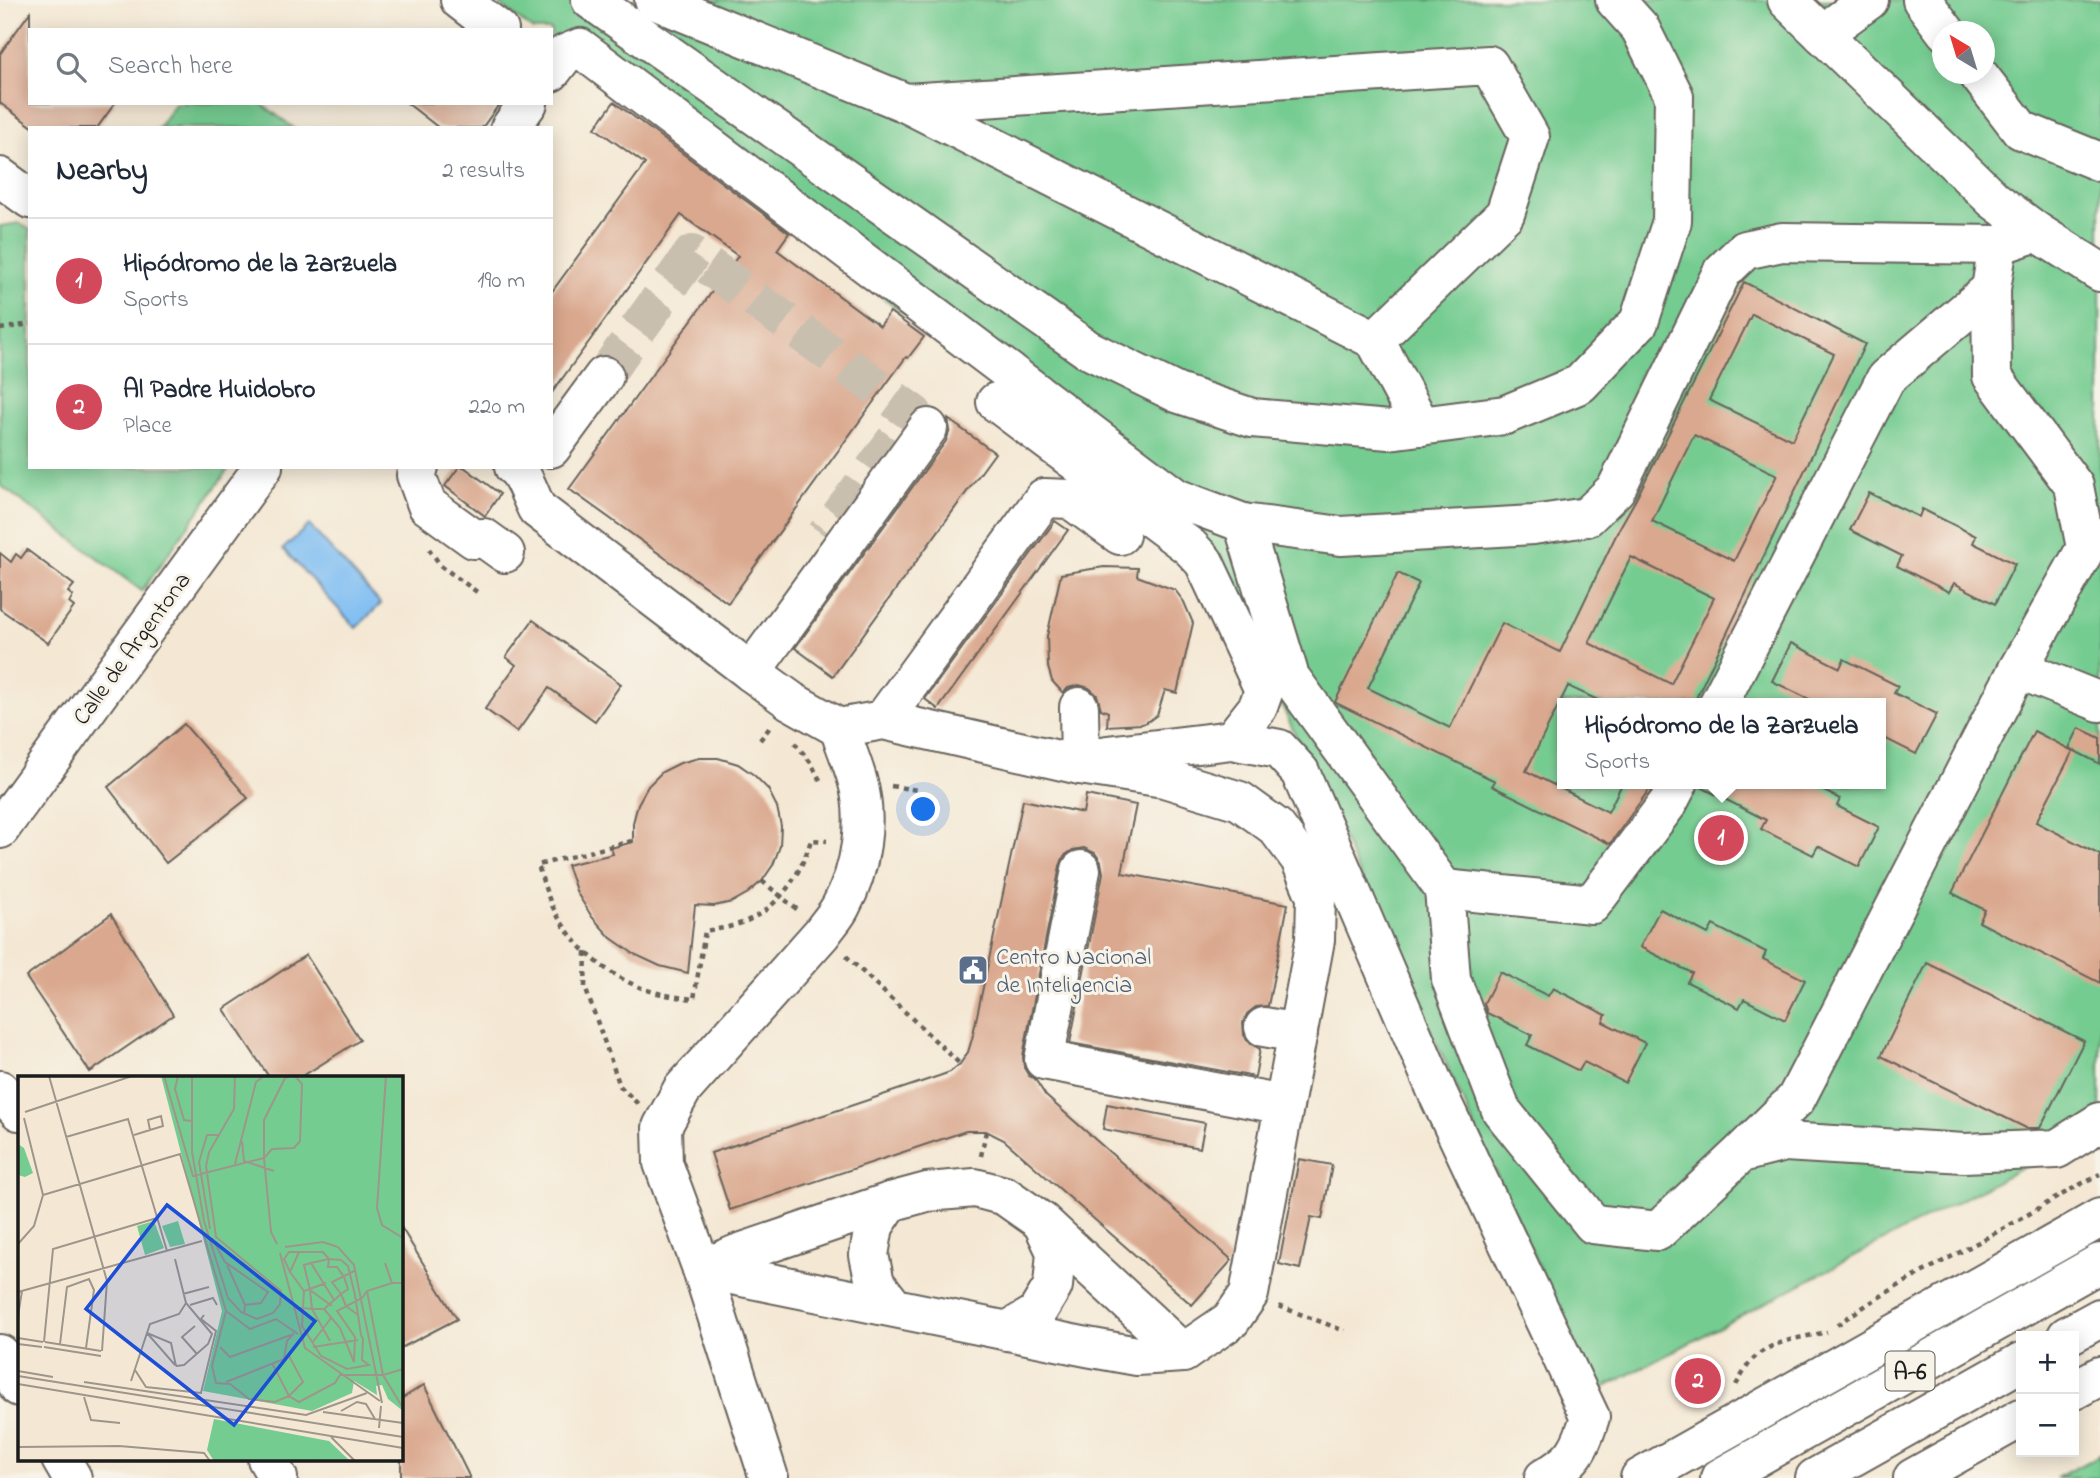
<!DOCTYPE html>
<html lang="en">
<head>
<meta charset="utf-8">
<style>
  body { margin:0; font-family:"Indie Flower",sans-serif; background:#f6f6f7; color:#1f2937 }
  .controls { position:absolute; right:21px; bottom:21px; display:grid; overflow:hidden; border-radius:0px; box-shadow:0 4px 18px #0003 }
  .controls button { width:63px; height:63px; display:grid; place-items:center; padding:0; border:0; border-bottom:2px solid #e0e1e3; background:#fff; color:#1f2937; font:35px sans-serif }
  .compass { position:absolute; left:1932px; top:21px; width:63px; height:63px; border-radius:50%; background:#fff; box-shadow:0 4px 18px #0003; rotate:322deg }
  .you { position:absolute; left:924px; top:810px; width:24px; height:24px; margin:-18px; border:5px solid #fff; border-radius:50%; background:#1a73e8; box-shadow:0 0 0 10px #1a73e833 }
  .badge { display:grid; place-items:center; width:46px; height:46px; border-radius:50%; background:#d1495b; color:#fff; font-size:23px; font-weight:700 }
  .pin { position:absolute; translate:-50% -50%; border:4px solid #fff; box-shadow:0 2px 7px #0006 }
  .popup { position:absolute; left:1557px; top:698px; width:329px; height:91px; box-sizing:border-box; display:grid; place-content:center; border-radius:0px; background:#fff; filter:drop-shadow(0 2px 5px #0005); font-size:23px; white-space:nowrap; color:#747a83 }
  .popup b { font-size:26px; color:#1f2937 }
  .popup::after { content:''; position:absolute; left:50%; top:100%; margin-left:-14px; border:14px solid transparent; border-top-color:#fff }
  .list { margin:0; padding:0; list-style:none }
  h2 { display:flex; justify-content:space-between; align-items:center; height:91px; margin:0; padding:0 28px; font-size:30px }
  h2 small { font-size:23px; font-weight:400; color:#747a83 }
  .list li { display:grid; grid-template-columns:46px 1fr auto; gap:21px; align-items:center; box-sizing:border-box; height:126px; padding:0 28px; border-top:2px solid #e0e1e3 }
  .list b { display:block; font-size:26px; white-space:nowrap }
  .list p { margin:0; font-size:23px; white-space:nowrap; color:#747a83 }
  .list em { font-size:23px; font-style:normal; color:#747a83 }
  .icon { flex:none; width:38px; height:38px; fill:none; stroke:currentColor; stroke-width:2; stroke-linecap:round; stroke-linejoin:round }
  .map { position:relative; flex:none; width:2100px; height:1478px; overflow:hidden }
  .search { position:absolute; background:#fff; box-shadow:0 4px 18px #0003; left:28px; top:28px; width:525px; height:77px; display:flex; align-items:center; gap:18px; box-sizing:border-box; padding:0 24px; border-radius:0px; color:#747a83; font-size:26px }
  .panel { position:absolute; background:#fff; box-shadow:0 4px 18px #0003; left:28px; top:126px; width:525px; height:343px; border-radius:0px }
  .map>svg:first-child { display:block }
</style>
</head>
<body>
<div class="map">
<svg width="2100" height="1478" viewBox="0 0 2100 1478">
  <rect width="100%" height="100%" fill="#f7f3e8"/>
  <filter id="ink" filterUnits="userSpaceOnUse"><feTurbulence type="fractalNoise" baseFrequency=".0143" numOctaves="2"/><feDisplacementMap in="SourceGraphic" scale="14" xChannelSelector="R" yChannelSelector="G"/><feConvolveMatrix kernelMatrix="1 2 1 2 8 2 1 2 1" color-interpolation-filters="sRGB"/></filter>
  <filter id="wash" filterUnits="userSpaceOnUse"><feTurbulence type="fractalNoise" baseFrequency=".00686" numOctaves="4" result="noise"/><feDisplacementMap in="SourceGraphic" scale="28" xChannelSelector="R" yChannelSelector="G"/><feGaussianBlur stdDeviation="1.57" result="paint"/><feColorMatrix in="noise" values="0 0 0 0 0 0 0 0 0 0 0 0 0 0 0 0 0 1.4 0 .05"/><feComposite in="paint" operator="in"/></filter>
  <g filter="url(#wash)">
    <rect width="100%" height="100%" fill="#f4e8d4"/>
    <!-- green -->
    <g fill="#74cc91" stroke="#487456" stroke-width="2" fill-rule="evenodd">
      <path d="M494,0h1606v1127l-504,265 -386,-844 -659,-504v-14h-18zM1942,32h42v42h-42zM1562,703h318v81h-318z"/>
      <path d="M176,103h84l34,25h-136z"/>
      <path d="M20,223l10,7v237h200l-88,124 -142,-106v-259z"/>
      <path d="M2100,1455v23h-44z"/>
    </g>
    <!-- water -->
    <path fill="#7fbef3" stroke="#4e6d88" stroke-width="2" d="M309,525l72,79 -25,24 -73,-79z"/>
    <g id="blocks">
      <!-- building -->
      <g fill="#daa88e" fill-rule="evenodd">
        <path d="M30,12v91h85l-18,25h-63l-34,-25v-49z"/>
        <path d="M614,102l175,131 -12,17 103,76 10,-14 34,25 -16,21 -2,-1 -178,246 -159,-114 169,-233 -57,-41 -130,179v-101l94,-129 -50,-36z"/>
        <path d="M407,103h93l-18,25h-43z"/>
        <path d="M1744,282l121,62 -168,352v7h-93l-36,-17 -42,85 82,41 14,-28h31l-43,60 -118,-58 3,-5 -159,-78 -1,-1 63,-129 21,10 -51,105 82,40 52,-105 58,29 59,-123 17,-30zM1752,314l82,40 -42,86 -83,-40zM1694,435l83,40 -43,86 -82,-40zM1631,557l83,41 -43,86 -82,-41z"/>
        <path d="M948,419l47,34 -162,223 -38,-28 151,-207 4,-11z"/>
        <path d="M459,467h5l36,27 -15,22 -40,-30z"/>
        <path d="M1869,493l50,24 3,-8 54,27 -3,7 42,21 -20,40 -41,-21 -5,9 -52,-26 5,-10 -52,-26z"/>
        <path d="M1055,521l13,9 -130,179 -13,-10z"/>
        <path d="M27,550l47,35 -6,7 5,4 -4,7 5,4 -26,36 -48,-34v-56l11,9 5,-8 5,4z"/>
        <path d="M1104,567l34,1 -1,8 38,14 9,12 9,21 -16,70 -12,-3 -8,25 -8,6 -7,3 -35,2 1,-14 -7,-3 -4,-14 -8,-7 -10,-3 -11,3 -5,5 -11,-12 -4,-14 -1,-31 14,-62z"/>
        <path d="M533,620l88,64 -26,37 -46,-33 -32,44 -32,-23 31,-44 -10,-8z"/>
        <path d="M1791,643l49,25 4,-9 54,27 -4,7 43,21 -21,40 -36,-18v-33h-63l-45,-22z"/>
        <path d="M184,724l64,74 -82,65 -58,-76z"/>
        <path d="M2079,728l21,10v26l-31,-16z"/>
        <path d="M2034,731l39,20 -37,71 64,33v128l-121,-61 6,-12 -33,-17z"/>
        <path d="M699,758h19l20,6 16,11 14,14 9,18 4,19 -1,20 -7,19 -11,16 -14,12 -16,9 -18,4 -19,-1 -7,68 -28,-7 -26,-12 -23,-16 -19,-21 -15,-24 -10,-28 46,-11 -2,-6 22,-6v-19l5,-19 10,-18 14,-14 18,-9z"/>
        <path d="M1700,784h110l30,15 -3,7 42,21 -20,40 -41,-21 -5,9 -52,-26 5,-9 -67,-34z"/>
        <path d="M1086,795l50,10 -14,68 166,31 -20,102 -12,1 -9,7 -4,9 1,12 7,9 9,5 -5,28 -185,-34 33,-170 -2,-11 -6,-9 -11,-5 -11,2 -9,6 -4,10 -37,190 1,12 5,8 6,3 11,17 186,164 -40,45 -188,-165 -18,-9h-20l-236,79 -19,-57 228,-77 11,-4 10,-8 8,-12 4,-13 51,-239 60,13z"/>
        <path d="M1660,909l48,25 5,-9 53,27 -3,7 42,21 -20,40 -41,-21 -5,9 -52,-26 5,-9 -52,-26z"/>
        <path d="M111,914l62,101 -83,57 -64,-95z"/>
        <path d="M306,955l54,85 -59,37h-32l-45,-68z"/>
        <path d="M1927,963l157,78 -44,87h-14l-145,-72z"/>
        <path d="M1500,972l48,24 5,-8 53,27 -3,7 42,21 -20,40 -41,-21 -5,9 -52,-26 5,-10 -45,-22 -3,-10z"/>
        <path d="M1107,1104l98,19 -5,25 -97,-19z"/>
        <path d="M1299,1159l33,6 -10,54 -11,-2 -11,52 -21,-5z"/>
        <path d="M401,1227l56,92 -56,29z"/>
        <path d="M424,1385l46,93h-69v-79z"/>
      </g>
    </g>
  </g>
  <g filter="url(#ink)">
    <use href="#blocks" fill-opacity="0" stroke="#68635c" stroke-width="2"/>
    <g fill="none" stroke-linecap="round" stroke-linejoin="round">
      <!-- minor-tunnel -->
      <path stroke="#c9bfaf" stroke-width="38" stroke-dasharray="38 19" stroke-linecap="butt" d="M604,376l88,-122 222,160 -89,122"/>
      <!-- minor casing -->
      <g stroke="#68635c" stroke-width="42">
        <g id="minor">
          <path d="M460,0l39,30"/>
          <path d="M591,0l496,349 90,44 75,25 137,12 116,-15 75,-31 59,-62 33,-101 2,-125 -34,-68 -25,-28"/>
          <path d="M654,0l252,103 583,-38 41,72 -25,77 -130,126 46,86"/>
          <path d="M1787,0l207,200 43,32 63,40"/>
          <path d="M1922,0l24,32"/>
          <path d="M1822,34l47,-34"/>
          <path d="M551,72l14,-18 15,-6 596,450 67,25 98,13 192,-11 54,-8 29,-28 106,-217 23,-22 37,-8 216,3 39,-13"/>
          <path d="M1978,74l43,56 79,32"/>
          <path d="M908,104l467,236"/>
          <path d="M510,128l18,-25"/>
          <path d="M0,177l30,22"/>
          <path d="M996,402l194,145 14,15 60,128 -6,17 -26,33"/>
          <path d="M551,448l53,-72"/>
          <path d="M419,467l-3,8 11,30 47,34 10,-1 21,15"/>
          <path d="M514,467c10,7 17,31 23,42l214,163 40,29 48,27 44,-8 197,45 84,13 76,23 36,26 24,32 16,38 -1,43 -66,354 -18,26 -48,33 -46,3 -50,-9 -385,-78"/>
          <path d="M1243,523l47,154 154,212 7,90 50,131 92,114 65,7 83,-78 44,-11 179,11 93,-4 43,-27"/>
          <path d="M2018,669l82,33"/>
          <path d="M751,672l177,-244"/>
          <path d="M1719,703l167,-325 105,-89"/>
          <path d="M1079,707l1,58 27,-10 125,-15 47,9 21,23 138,322 152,323c-10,33 -16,44 -46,61"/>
          <path d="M883,720l161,-222 26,1 50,36"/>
          <path d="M0,829l263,-362"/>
          <path d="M1081,870l-37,190 240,45"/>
          <path d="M1444,889l148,15 76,-101 10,-19"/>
          <path d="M1264,1027l34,6"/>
          <path d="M0,1090l19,21"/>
          <path d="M1743,1151l53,-52 222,-430 68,-121 -12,-62 -82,-110 -1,-87 7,-44"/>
          <path d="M890,1202l-16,24 -5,29 6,28 18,23"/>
          <path d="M702,1269l35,-15 153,-52 37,-10 48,-4 30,8 37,26 141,131"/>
          <path d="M1007,1331l29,-17 17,-28 3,-34 -14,-30"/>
          <path d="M0,1354l19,33"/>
          <path d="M61,1459l11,19"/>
          <path d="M267,1459l11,19"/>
          <path d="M769,1478l-67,-209 -39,-106 -1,-36 20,-37 140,-157c6,-9 14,-17 19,-27 20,-36 28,-87 16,-127 -5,-17 -12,-34 -18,-51"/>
          <path d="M1640,1478l460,-260"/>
        </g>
      </g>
      <!-- highway casing -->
      <g stroke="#68635c" stroke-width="42">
        <g id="highway">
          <path d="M2067,1336l33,-18"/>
          <path d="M2074,1390l26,-14"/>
          <path d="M1720,1478l380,-215"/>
          <path d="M1815,1478l206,-116"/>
          <path d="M1913,1478l108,-60"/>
        </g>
      </g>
      <!-- path -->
      <g stroke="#68635c" stroke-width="4.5" stroke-dasharray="5 5" stroke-linecap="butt">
        <path d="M0,329l30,-5"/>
        <path d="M429,549l12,17 36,26"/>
        <path d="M760,740l11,-14"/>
        <path d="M795,743l16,20 10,19"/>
        <path d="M891,786l27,4"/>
        <path d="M632,841l-94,24c3,10 6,21 10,31 15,39 50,74 89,90 18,8 38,11 57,13l11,-68c9,-2 18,-2 27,-5 42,-11 67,-46 79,-86l16,1"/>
        <path d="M762,881l37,30"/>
        <path d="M586,952l-1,35 35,99 19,19"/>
        <path d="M846,956l114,108"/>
        <path d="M981,1156l5,-25"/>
        <path d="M1279,1306l66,25"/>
        <path d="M1837,1325c53,-38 112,-66 169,-98 31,-17 62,-37 94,-53"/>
        <path d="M1736,1385c5,-8 10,-18 16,-25 19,-20 50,-22 75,-28"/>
      </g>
      <!-- minor -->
      <use href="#minor" stroke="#fff" stroke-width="38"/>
      <!-- highway -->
      <use href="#highway" stroke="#fff" stroke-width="38"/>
    </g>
  </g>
  <!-- icons -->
  <defs>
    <g id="civic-square" transform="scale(1.575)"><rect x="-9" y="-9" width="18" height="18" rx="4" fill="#5c6f8a" stroke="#f7f3e8"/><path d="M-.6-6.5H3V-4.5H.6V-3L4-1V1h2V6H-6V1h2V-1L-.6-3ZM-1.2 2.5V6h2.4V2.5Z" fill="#fff"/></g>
  </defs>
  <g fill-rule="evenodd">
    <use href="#civic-square" x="973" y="970"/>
  </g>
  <g text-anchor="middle" stroke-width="6" stroke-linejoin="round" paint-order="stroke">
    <!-- shield labels -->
    <rect fill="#f7f3e8" stroke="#5e5c59" stroke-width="2" x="1885.5" y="1351.5" width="49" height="39" rx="5"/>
    <g font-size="23" font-weight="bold" fill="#1c1c1c">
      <text x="1910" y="1379">A-6</text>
    </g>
    <!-- street labels -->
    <g font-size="24" fill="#1c1c1c" stroke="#f7f3e8">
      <text transform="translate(131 648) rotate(-54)" y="8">Calle de Argentona</text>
    </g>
    <!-- service labels -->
    <g font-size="24" fill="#4e5e75" stroke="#f7f3e8" text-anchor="start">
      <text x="996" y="964">Centro Nacional<tspan x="996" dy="28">de Inteligencia</tspan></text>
    </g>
  </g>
  <!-- overview -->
  <g transform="translate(18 1076)">
    <rect width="385" height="385" fill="#f4e8d4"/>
    <path d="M143,0h242v335l-15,-12 -6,-14 -6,1 1,9 -23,-14 -2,12 -40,18 -109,-20 19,-80zM0,68l6,4 9,25 -8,4 -7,-2zM136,145l10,27 -19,7 -8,-29zM160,145l7,23 -15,3 -8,-21zM196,343l115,22 21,20h-136l-7,-11z" fill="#74cc91"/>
    <path fill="none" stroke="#9e968a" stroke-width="2" d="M31,0l58,205 -5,70M146,0l29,100 71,-18 7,74 6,12M160,0l-3,13 9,31 8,1M174,0v76l12,69 24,77 13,14 16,7 16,-6 7,-9 1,-13 -65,-54 -10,-71 3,-14 25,-43 1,-33M368,0l-9,132 5,17 21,13M7,36l107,-36M116,59l16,-5 13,-4 -2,-10 -13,4 2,10M48,61l62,-18 39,132M224,65l2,20 30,10M246,82l8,-9 22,-1 6,-7 2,-57 -7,-8M246,82v-38l21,-42 5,-2M217,88l21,-82 8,-6M25,119l137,-41 46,157 24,18 26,-10 22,15M192,153l-11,-67 8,-27h12M194,162l13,24 43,30 -7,11 -16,2 -1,9M0,168l16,-18 9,-31 -19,-77M267,171l38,-5 15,5 16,18 28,138M262,177l25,95 75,53M157,183l11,44 26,31 -4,10 -24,21 -8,1M367,187l7,20h11M209,189l18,40M338,194l-24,12 9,12 -17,15 16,19 14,34 1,-25 -18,-26 25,-13 5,-7 25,-8M272,196l-6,-13 5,-7h10M292,214l2,19h12M286,215l-14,-19 9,-20h24l6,7 -18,4M0,216l184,-51M165,218l26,-7M172,229l23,-7 4,7M314,230l-22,-16 -6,-25 7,-2 23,37M276,232h9l1,-17 22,-8M208,235l-14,55 4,17 14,1 19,15 26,3 14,-6 14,-14 -14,-26M0,240l4,-25M177,250l-13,11 15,17M129,257l24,10 5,23M129,257l28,32M0,262l25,4M312,265l-18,-32 -9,-1 -1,18 19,30 26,13 22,-4 -7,-5 1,-21 -2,-4 -6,-40 -7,-29 -7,-6 -12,-1 -1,8h9l7,10 4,12 -7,5 5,12 12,9M26,266l9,-93 104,-31M27,266l56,9M294,267l19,-25M0,268l24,3M42,268l7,-57 22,-8 5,11 -8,58M26,271l57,9M202,271l10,10 61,-22M295,271l45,-7M254,287l17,33 10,6 36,-19 5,-8h43l-16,-84M385,293l-20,6 20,33M117,294l11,17 55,6 15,-62 -15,-12 3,-4M0,295l35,6M0,300l385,61M113,305l19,-57 29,-10 7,-11M66,306l222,33 61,-22M208,306l58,-23 3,-18 7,-8M0,308l385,64M66,321l7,23 29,3M323,335l16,-9 9,2 9,15M305,336l80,11M361,352l2,-22M313,361l24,24M0,371l101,-1 85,7 6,8"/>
    <path fill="#1d4ed8" fill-opacity="0.15" stroke="#1d4ed8" stroke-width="3.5" d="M149,129l148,116 -81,104 -148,-116z"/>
    <rect width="385" height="385" fill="none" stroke="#1c1c1c" stroke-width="3.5"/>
  </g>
</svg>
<div class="controls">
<button>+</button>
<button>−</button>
</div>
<svg class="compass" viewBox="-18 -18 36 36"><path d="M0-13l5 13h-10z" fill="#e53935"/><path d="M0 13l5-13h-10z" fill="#747a83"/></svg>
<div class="you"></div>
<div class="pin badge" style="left:1721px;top:838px">1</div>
<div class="popup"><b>Hipódromo de la Zarzuela</b>Sports</div>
<div class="pin badge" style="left:1698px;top:1381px">2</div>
<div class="search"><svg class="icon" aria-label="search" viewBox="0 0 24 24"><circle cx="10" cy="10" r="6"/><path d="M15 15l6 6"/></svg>Search here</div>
<section class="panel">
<h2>Nearby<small>2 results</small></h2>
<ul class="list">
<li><span class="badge">1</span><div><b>Hipódromo de la Zarzuela</b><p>Sports</p></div><em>190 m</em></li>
<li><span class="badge">2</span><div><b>Al Padre Huidobro</b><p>Place</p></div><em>220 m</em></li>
</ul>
</section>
</div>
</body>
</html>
